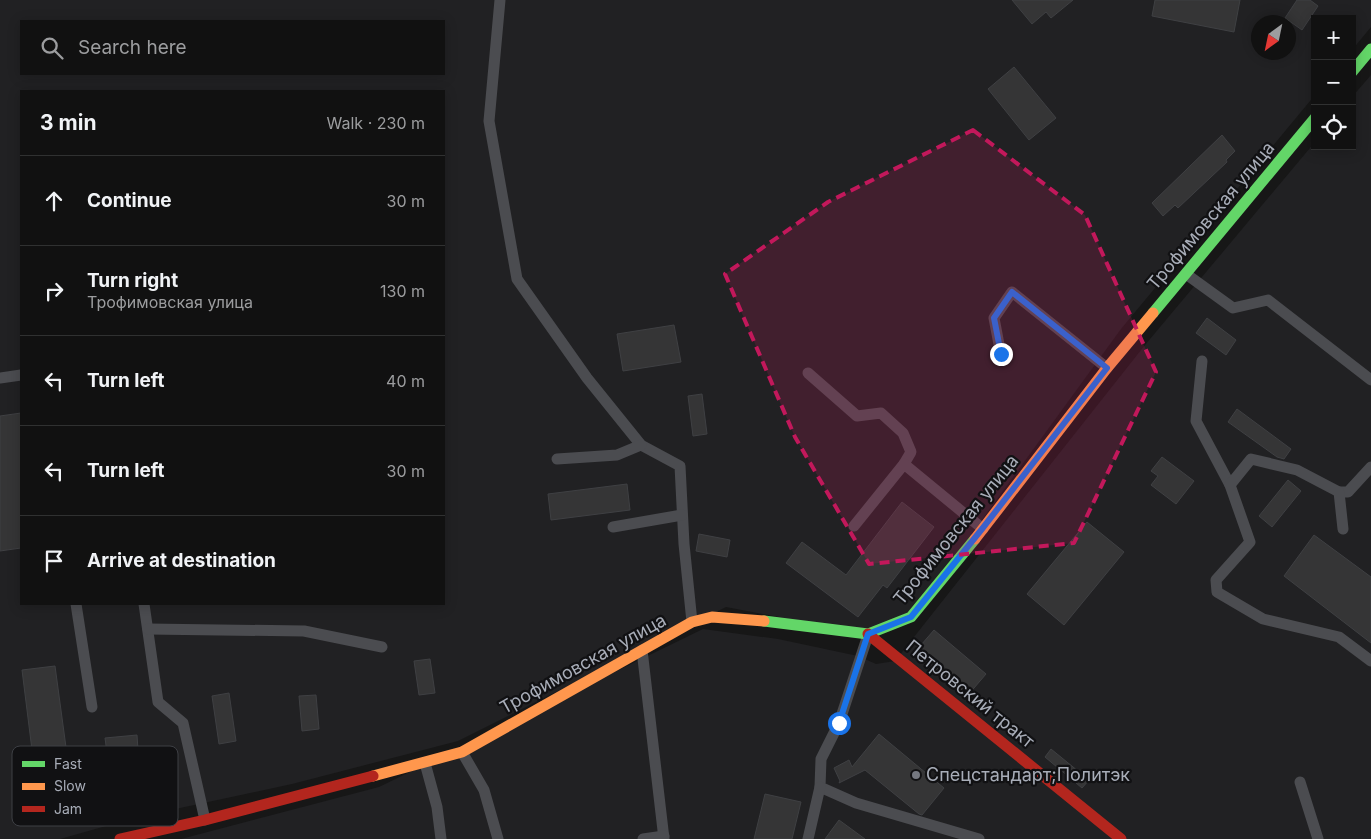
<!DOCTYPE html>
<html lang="en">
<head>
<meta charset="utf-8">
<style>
  body { margin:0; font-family:Inter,sans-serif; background:#1e1f1f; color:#f1f3f6 }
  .controls { position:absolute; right:15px; top:15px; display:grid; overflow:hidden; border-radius:0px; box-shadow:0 2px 12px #0003 }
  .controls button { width:45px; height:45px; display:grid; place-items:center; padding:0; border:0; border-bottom:1px solid #303131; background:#111; color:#f1f3f6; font:25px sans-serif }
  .compass { position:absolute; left:1251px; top:15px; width:45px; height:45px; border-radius:50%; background:#111; box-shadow:0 2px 12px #0003; rotate:213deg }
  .stop { position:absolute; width:15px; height:15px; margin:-11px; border:4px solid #1a73e8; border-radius:50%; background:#fff }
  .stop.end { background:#1a73e8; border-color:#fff; box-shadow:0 1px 5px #0008 }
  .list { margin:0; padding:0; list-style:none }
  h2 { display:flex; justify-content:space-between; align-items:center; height:65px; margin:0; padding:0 20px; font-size:21px }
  h2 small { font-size:16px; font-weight:400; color:#9c9d9f }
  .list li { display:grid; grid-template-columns:32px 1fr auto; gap:15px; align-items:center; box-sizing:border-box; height:90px; padding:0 20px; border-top:1px solid #303131 }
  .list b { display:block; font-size:19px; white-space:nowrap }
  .list p { margin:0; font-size:16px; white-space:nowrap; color:#9c9d9f }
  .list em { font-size:16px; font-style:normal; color:#9c9d9f }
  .icon { flex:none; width:28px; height:28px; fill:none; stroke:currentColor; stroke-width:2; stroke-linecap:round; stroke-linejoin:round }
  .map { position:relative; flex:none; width:1371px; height:839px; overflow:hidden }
  .search { position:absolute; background:#111; box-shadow:0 2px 12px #0003; left:20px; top:20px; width:425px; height:55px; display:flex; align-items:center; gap:12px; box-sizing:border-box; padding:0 18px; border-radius:0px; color:#9c9d9f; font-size:19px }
  .panel { position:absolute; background:#111; box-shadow:0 2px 12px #0003; left:20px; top:90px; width:425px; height:515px; border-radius:0px }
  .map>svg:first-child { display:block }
</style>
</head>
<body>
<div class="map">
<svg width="1371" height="839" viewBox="0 0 1371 839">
  <rect width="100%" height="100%" fill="#171717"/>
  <!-- built -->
  <g fill="#212123" fill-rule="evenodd">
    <path d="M0,0h1371v27l-19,23v-31h-37v76l-194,234 -210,288 -43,17 -142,-27 -268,134 -166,43 -154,33 -78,22h-60zM21,21h423v53h-423zM1258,22h30v30h-30zM21,91h423v513h-423z"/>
    <path d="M1371,75v764h-1190l198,-52 324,-158 75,10 80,17 18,8 19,-3 250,-316 170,-203v4h37v-49z"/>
  </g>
  <!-- building -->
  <g fill="#353536" stroke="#3f4043">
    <path d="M1012,0h61l-22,18 -5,-6 -14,12z"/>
    <path d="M1155,0h85l-6,32 -82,-16z"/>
    <path d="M1297,0h13l8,6 -16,24 -17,-12z"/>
    <path d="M1014,67l42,51 -27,22 -41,-51z"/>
    <path d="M1222,135l13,16 -9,9 1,2 -49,46 -3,-3 -12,11 -11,-13z"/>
    <path d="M1207,318l29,22 -10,15 -30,-22z"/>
    <path d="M674,325l7,37 -58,9 -6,-37z"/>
    <path d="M702,394l5,40 -14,2 -5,-40z"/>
    <path d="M1237,409l54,40 -7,10 -7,-2 -49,-35z"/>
    <path d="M21,413v135l-21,3v-135z"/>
    <path d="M1162,457l32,24 -18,23 -25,-19 7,-9 -7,-5z"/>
    <path d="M1288,480l13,11 -29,36 -13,-11z"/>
    <path d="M627,484l3,26 -79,10 -3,-26z"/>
    <path d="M902,502l32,25 -47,61 -4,-3 -25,32 -72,-54 16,-21 44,33z"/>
    <path d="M1087,522l37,30 -60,73 -37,-31z"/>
    <path d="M699,534l31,6 -3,17 -31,-6z"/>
    <path d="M1314,535l57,42v66l-87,-67z"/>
    <path d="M934,630l52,44 -18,21 -53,-43z"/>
    <path d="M430,659l5,34 -16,2 -5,-34z"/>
    <path d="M55,666l13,96 -34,4 -12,-96z"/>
    <path d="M229,693l7,48 -17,3 -7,-48z"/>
    <path d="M316,695l3,34 -17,2 -3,-35z"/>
    <path d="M879,734l65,54 -22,27 -3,-1 -54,-44 -26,13 1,-2 -6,-13 15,-8 3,7z"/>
    <path d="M137,735l1,15 -31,3 -2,-15z"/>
    <path d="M1051,749l38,31 -7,8 -37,-31z"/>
    <path d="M765,794l36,8 -9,37h-38z"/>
    <path d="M839,820l26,19h-40z"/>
  </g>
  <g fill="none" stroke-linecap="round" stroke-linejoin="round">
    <!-- lane -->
    <g stroke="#4b4c50" stroke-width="11">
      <path d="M500,0l-11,121 28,158 70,99 54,67 39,21 4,78 8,78"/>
      <path d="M1186,274l47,34 35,-8 103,80"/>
      <path d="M1001,355l-7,-37 18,-26 95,76"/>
      <path d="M1202,361l-6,60 34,64"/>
      <path d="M808,373l49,43 24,-3 22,20 8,19 -7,12"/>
      <path d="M0,378l21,-3"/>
      <path d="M557,459l60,-4 24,-10"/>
      <path d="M1339,492h9l23,-25"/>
      <path d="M854,526l50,-62 79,65"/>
      <path d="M613,527l69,-12"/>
      <path d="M1343,529l-4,-37 -42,-22 -46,-11 -21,26 20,57 -34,38 1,12 46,27 76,18 32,24"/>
      <path d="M76,604l16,103"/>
      <path d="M144,604l14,98 25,21 22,97"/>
      <path d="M148,629l156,2 78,16"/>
      <path d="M868,635l-29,88 -18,36 -1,28 36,16 123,36"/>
      <path d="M642,650l22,189"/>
      <path d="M462,752l22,38 14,49"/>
      <path d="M425,763l12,44 4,32"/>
      <path d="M1300,782l18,57"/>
      <path d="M643,839l21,-3"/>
      <path d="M808,839l12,-52"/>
    </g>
    <!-- fast -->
    <g stroke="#63d668" stroke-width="11">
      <path d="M1352,72l19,-23"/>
      <path d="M1153,313l162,-195"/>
      <path d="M764,621l104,13 43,-17 64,-78"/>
    </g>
    <!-- slow -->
    <g stroke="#ff974d" stroke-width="11">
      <path d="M975,539l132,-171 46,-55"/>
      <path d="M373,776l89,-24 230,-130 20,-5 52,4"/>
    </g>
    <!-- jam -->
    <g stroke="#b3261e" stroke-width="11">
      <path d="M868,634l253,205"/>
      <path d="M120,839l85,-19 168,-44"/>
    </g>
  </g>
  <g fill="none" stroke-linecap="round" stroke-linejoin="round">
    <!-- route -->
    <path stroke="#1a73e8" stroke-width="6" d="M839,723l29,-89 43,-17 71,-88 125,-161 -95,-76 -18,26 7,36"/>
  </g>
  <!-- marked area -->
  <path fill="#c2185b" fill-opacity="0.2" stroke="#c2185b" stroke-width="4" stroke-dasharray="10 6" stroke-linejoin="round" d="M973,130l112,85 71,157 -82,171 -205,21 -74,-127 -70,-163 103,-72z"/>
  <!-- markers -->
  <circle fill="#757880" stroke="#111113" stroke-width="2" cx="916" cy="775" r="5"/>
  <g text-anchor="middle" stroke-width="4.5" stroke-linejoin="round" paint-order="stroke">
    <!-- street labels -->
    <g font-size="18" fill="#a8adb8" stroke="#111113">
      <text transform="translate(1211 216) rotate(-50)" y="6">Трофимовская улица</text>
      <text transform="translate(956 530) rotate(-51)" y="6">Трофимовская улица</text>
      <text transform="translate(583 664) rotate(-29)" y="6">Трофимовская улица</text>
      <text transform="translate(970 694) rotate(39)" y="6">Петровский тракт</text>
    </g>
    <!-- poi labels -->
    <g font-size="18" fill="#a8adb8" stroke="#111113" text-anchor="start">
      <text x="926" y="781">Спецстандарт;Политэк</text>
    </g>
  </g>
  <!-- legend -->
  <rect x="12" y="746" width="166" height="80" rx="8" fill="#111113" stroke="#3e4045" stroke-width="1"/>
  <rect x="22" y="761" width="23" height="6" fill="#63d668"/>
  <rect x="22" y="783" width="23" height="7" fill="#ff974d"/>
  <rect x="22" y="806" width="23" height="6" fill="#b3261e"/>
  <g font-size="14" fill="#a8adb8">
    <text x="54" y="769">Fast</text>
    <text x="54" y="791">Slow</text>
    <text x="54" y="814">Jam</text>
  </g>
</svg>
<div class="controls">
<button>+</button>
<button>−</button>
<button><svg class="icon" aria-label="locate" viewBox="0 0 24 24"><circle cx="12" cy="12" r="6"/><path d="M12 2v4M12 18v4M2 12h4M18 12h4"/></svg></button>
</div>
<svg class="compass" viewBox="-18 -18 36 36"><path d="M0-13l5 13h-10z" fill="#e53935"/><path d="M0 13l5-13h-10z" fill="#9c9d9f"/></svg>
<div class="stop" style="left:839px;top:723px"></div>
<div class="stop end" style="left:1001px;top:354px"></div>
<div class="search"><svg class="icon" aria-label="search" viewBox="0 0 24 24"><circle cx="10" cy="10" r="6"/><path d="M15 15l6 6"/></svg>Search here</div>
<section class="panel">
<h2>3 min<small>Walk · 230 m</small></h2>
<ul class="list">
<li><svg class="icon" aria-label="ahead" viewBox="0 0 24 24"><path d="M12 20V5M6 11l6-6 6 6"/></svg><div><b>Continue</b></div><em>30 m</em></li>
<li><svg class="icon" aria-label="right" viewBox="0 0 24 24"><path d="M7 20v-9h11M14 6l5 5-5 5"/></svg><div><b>Turn right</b><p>Трофимовская улица</p></div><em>130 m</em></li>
<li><svg class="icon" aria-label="left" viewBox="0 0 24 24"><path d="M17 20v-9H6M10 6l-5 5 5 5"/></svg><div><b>Turn left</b></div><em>40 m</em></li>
<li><svg class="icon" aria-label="left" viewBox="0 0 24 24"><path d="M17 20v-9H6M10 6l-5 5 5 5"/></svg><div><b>Turn left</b></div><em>30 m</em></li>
<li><svg class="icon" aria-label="arrive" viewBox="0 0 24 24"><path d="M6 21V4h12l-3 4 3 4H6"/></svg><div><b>Arrive at destination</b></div></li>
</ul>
</section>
</div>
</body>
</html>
